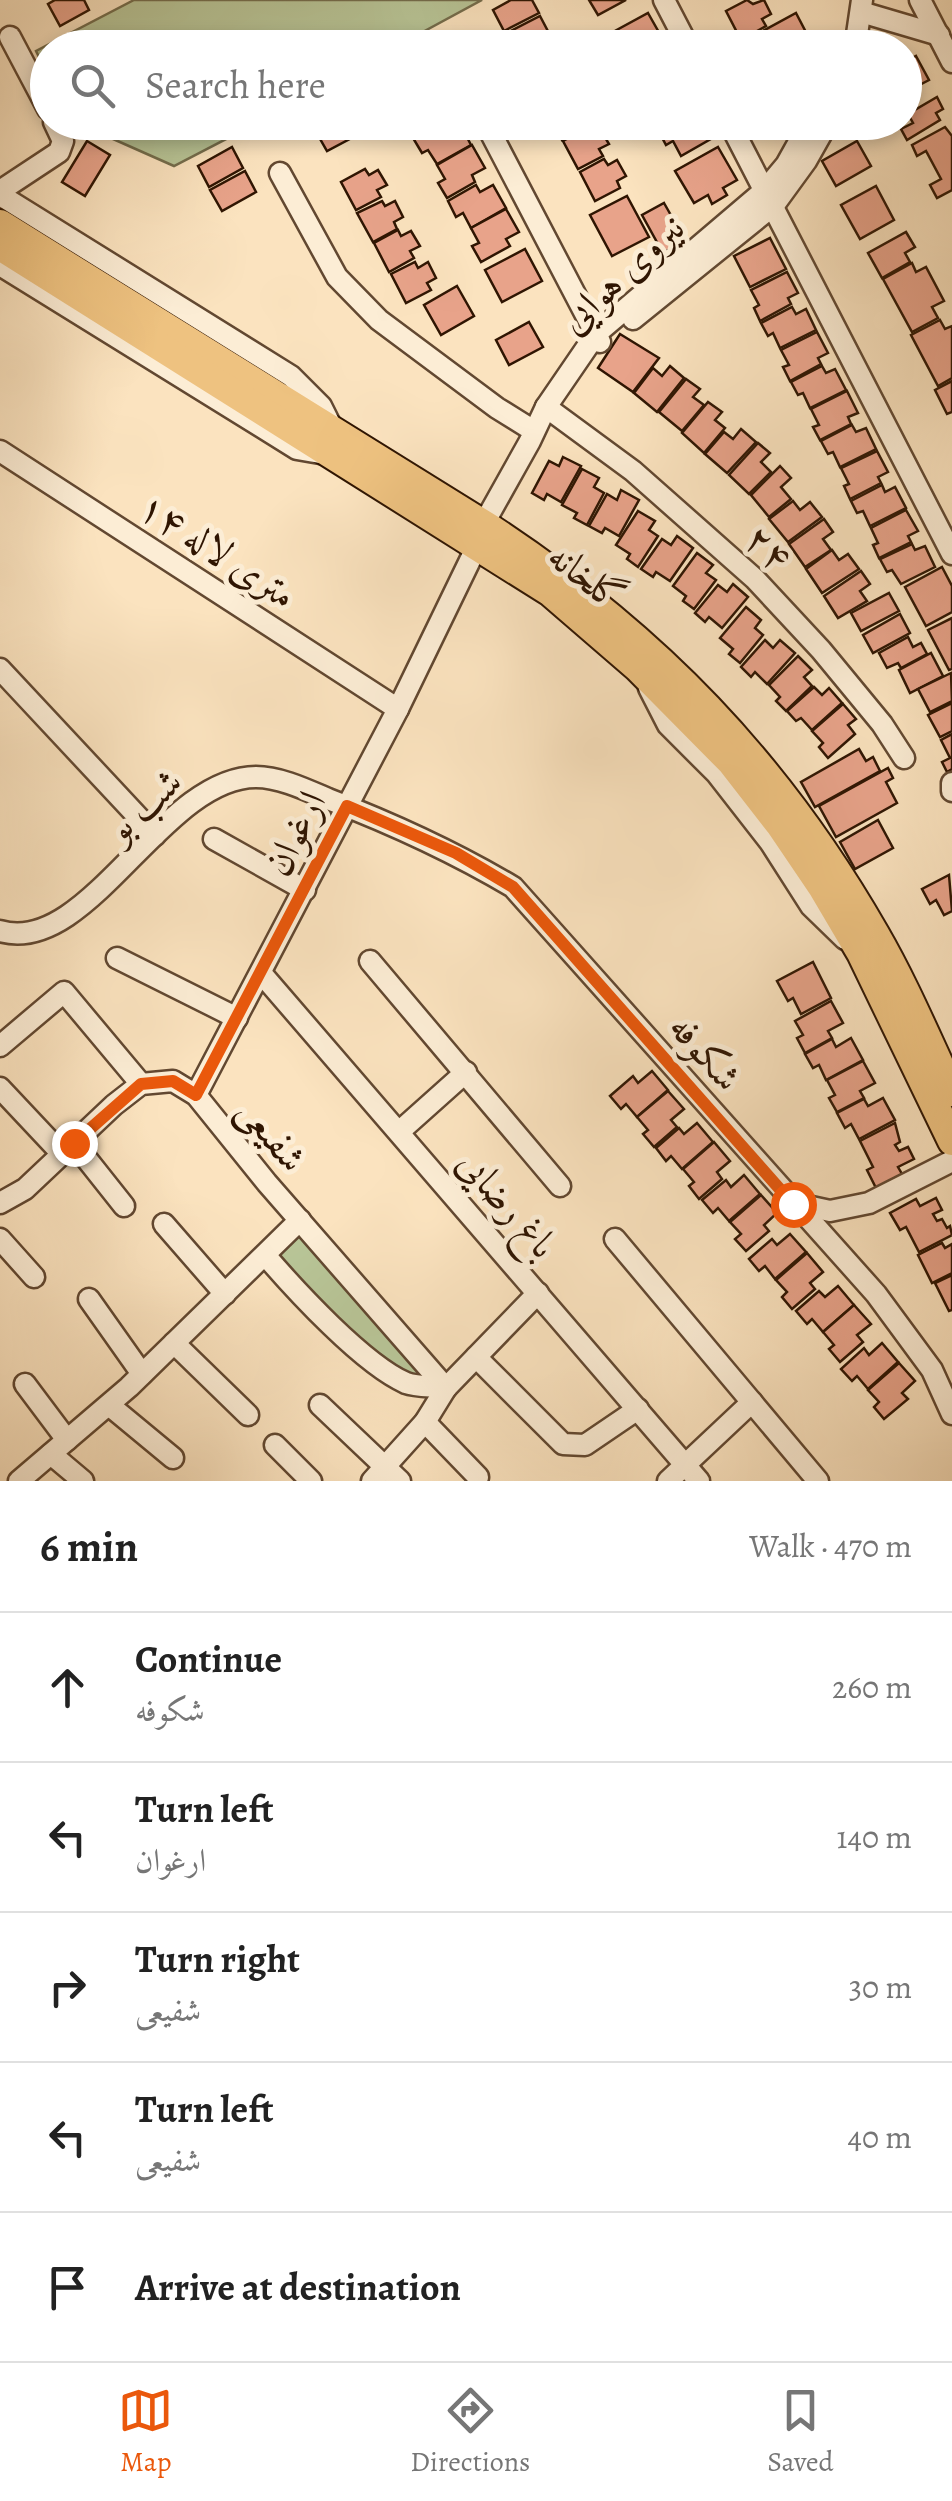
<!DOCTYPE html>
<html lang="en">
<head>
<meta charset="utf-8">
<style>
  body { margin:0; font-family:Alegreya,Amiri,serif; background:#f6f6f6; color:#222 }
  .stop { position:absolute; width:30px; height:30px; margin:-22px; border:8px solid #ea580c; border-radius:50%; background:#fff }
  .stop.end { background:#ea580c; border-color:#fff; box-shadow:0 2px 10px #0008 }
  .list { margin:0; padding:0; list-style:none }
  h2 { display:flex; justify-content:space-between; align-items:center; height:130px; margin:0; padding:0 40px; font-size:42px }
  h2 small { font-size:32px; font-weight:400; color:#767676 }
  .list li { display:grid; grid-template-columns:65px 1fr auto; gap:30px; align-items:center; box-sizing:border-box; height:150px; padding:0 40px; border-top:2px solid #e0e0e0 }
  .list b { display:block; font-size:38px; white-space:nowrap }
  .list p { margin:0; font-size:32px; white-space:nowrap; color:#767676 }
  .list em { font-size:32px; font-style:normal; color:#767676 }
  .icon { flex:none; width:55px; height:55px; fill:none; stroke:currentColor; stroke-width:2; stroke-linecap:round; stroke-linejoin:round }
  .map { position:relative; flex:none; width:952px; height:1481px; overflow:hidden }
  .search { position:absolute; background:#fff; box-shadow:0 5px 15px #0003; left:30px; right:30px; top:30px; height:110px; display:flex; align-items:center; gap:25px; box-sizing:border-box; padding:0 35px; border-radius:55px; color:#767676; font-size:38px }
  .sheet { height:880px; background:#fff }
  nav { display:flex; justify-content:space-around; align-items:center; box-sizing:border-box; height:140px; border-top:2px solid #e0e0e0; background:#fff; font-size:28px; color:#767676 }
  nav a { display:grid; justify-items:center; gap:5px }
  nav .on { color:#ea580c }
  .map>svg:first-child { display:block }
</style>
</head>
<body>
<div class="map">
<svg width="952" height="1481" viewBox="0 0 952 1481">
  <rect width="100%" height="100%" fill="#fbe3bf"/>
  <filter id="stains"><feTurbulence type="fractalNoise" baseFrequency=".002" numOctaves="4"/><feColorMatrix values="0 0 0 0 .2 0 0 0 0 .09 0 0 0 0 .02 0 0 0 .5 -.17"/></filter>
  <radialGradient id="worn" r=".72"><stop offset=".6" stop-color="#630" stop-opacity="0"/><stop offset="1" stop-color="#630" stop-opacity=".3"/></radialGradient>
  <!-- green -->
  <g fill="#b8c597" stroke="#746d4c" stroke-width="2.5">
    <path d="M134,0h348l-87,47 -347,1 -1,25 -11,-22z"/>
    <path d="M77,123h180l-83,43z"/>
    <path d="M301,1233l129,147c-10,-3 -22,-5 -31,-10 -37,-20 -97,-81 -124,-115z"/>
  </g>
  <!-- building -->
  <g fill="#e8a38a" stroke="#2f1502" stroke-width="2.5">
    <path d="M55,0h29l5,10 -29,16 -12,-22z"/>
    <path d="M511,0h21l7,13 -35,18 -11,-21z"/>
    <path d="M589,0h37l-28,15z"/>
    <path d="M747,0l6,4 11,-4 7,14 -9,5 4,7 -25,14 -15,-29z"/>
    <path d="M648,13l13,23 -13,7 3,5h-31l-7,-16z"/>
    <path d="M796,13l13,25 -17,10h-20l-9,-17z"/>
    <path d="M540,16l11,21 -20,11h-18l-8,-14z"/>
    <path d="M916,56l13,24 -25,13v-31z"/>
    <path d="M937,97l6,12 -7,4 4,7 -33,20 -6,-11 12,-6 -5,-9z"/>
    <path d="M330,122h25l6,11 -34,18 -12,-21z"/>
    <path d="M441,122l5,7 13,-7 12,23 -34,19 -9,-14 -6,3 -9,-15z"/>
    <path d="M553,122h31l3,5 -25,13z"/>
    <path d="M670,122h38l8,14 -35,20 -8,-15 -7,4 -8,-15z"/>
    <path d="M945,127l7,9v54l-15,8 -7,-13 11,-6 -15,-28 -9,5 -5,-11z"/>
    <path d="M588,128l3,6 9,-5 9,15 -10,5 4,7 -25,13 -15,-28z"/>
    <path d="M87,141l23,14 -25,41 -23,-14z"/>
    <path d="M857,141l14,25 -35,20 -14,-25z"/>
    <path d="M472,145l13,23 -13,7 3,7 -28,16 -9,-15 7,-4 -8,-14z"/>
    <path d="M232,147l11,21 -34,19 -11,-21z"/>
    <path d="M718,147l19,33 -14,8 4,7 -15,9 -4,-9 -14,8 -19,-32z"/>
    <path d="M604,159l4,6 9,-5 9,16 -9,5 3,7 -25,13 -15,-29z"/>
    <path d="M365,169l4,6 9,-5 9,15 -10,5 4,7 -25,13 -15,-28z"/>
    <path d="M245,171l11,21 -34,19 -12,-21z"/>
    <path d="M476,185l4,7 13,-7 13,23 -35,20 -8,-15 -7,4 -8,-16z"/>
    <path d="M876,186l18,34 -34,19 -19,-34z"/>
    <path d="M627,196l22,41 -37,19 -22,-41z"/>
    <path d="M382,201l3,5 10,-5 8,16 -9,5 3,7 -24,13 -16,-29z"/>
    <path d="M664,203l21,37 -22,13 -21,-38z"/>
    <path d="M506,209l13,23 -13,7 4,7 -29,16 -9,-16 7,-3 -8,-15z"/>
    <path d="M398,230l3,6 10,-5 9,15 -10,5 4,7 -25,14 -15,-29z"/>
    <path d="M906,232l9,15 -10,6 5,9 -28,16 -14,-25z"/>
    <path d="M770,238l16,31 -36,18 -16,-31z"/>
    <path d="M525,249l17,32 -40,21 -17,-32z"/>
    <path d="M415,262l3,6 10,-6 8,16 -9,5 4,7 -25,13 -15,-29z"/>
    <path d="M912,263l4,9 10,-5 18,34 -12,6 6,11 -26,14 -29,-53z"/>
    <path d="M787,272l11,21 -10,5 3,6 -31,17 -6,-13 5,-3 -8,-15z"/>
    <path d="M457,286l17,30 -33,19 -17,-30z"/>
    <path d="M792,307l4,7 10,-5 10,21 -36,18 -7,-15 -5,3 -7,-13z"/>
    <path d="M940,320l5,9 7,-3v52l-14,8 -27,-51z"/>
    <path d="M529,322l14,25 -34,18 -13,-25z"/>
    <path d="M817,332l11,21 -10,5 3,6 -31,17 -7,-14 6,-2 -8,-15z"/>
    <path d="M620,334l39,24 -26,34 -35,-24z"/>
    <path d="M670,366l14,12 -27,34 -23,-19 19,-25 9,8z"/>
    <path d="M822,366l4,7 9,-4 11,21 -36,18 -7,-15 -5,2 -7,-13z"/>
    <path d="M686,379l14,10 -7,8 11,8 -22,26 -23,-19z"/>
    <path d="M952,381v31l-5,2 -12,-24z"/>
    <path d="M847,391l11,22 -10,4 3,7 -31,16 -7,-13 6,-2 -8,-16z"/>
    <path d="M708,402l14,10 -7,8 10,8 -21,25 -22,-20z"/>
    <path d="M852,425l4,7 10,-4 10,21 -36,18 -7,-15 -5,2 -7,-13z"/>
    <path d="M741,429l15,13 -29,31 -22,-19 19,-22 9,7z"/>
    <path d="M758,443l12,10 -9,9 10,10 -22,22 -20,-19z"/>
    <path d="M877,451l11,21 -10,5 3,6 -31,16 -6,-13 5,-2 -8,-16z"/>
    <path d="M563,457l18,9 -20,36 -14,-8 -3,6 -12,-7 17,-32 10,5z"/>
    <path d="M780,466l11,12 -10,9 10,12 -22,18 -18,-22z"/>
    <path d="M582,469l17,9 -5,9 10,6 -17,32 -13,-7 3,-5 -15,-8z"/>
    <path d="M882,485l3,7 10,-5 11,21 -36,18 -7,-15 -6,2 -6,-12z"/>
    <path d="M621,490l18,10 -20,36 -14,-8 -3,5 -13,-7 18,-32 10,6z"/>
    <path d="M793,501l7,9 10,-8 12,15 -34,25 -19,-23z"/>
    <path d="M906,510l12,21 -10,5 3,6 -32,16 -6,-13 5,-2 -7,-15z"/>
    <path d="M638,511l17,10 -6,9 9,6 -20,31 -11,-8 3,-5 -14,-9z"/>
    <path d="M824,519l9,13 -10,7 8,11 -26,17 -16,-23z"/>
    <path d="M677,536l16,12 -23,33 -14,-9 -3,5 -12,-8 21,-30 9,6z"/>
    <path d="M912,544l3,6 10,-4 10,21 -34,17 -9,-14 -5,2 -7,-13z"/>
    <path d="M832,550l7,10 9,-6 11,15 -37,24 -16,-24z"/>
    <path d="M697,553l16,12 -7,8 10,7 -22,29 -11,-8 3,-5 -13,-10z"/>
    <path d="M942,567l10,19v26l-26,14 -21,-39z"/>
    <path d="M861,571l9,13 -10,7 7,10 -29,17 -14,-22z"/>
    <path d="M733,584l15,13 -26,31 -13,-11 -4,5 -10,-9 23,-28 9,7z"/>
    <path d="M889,593l10,18 -38,20 -10,-18z"/>
    <path d="M746,607l15,13 -6,8 8,7 -23,28 -11,-9 4,-5 -13,-11z"/>
    <path d="M900,614l10,19 -37,20 -10,-18z"/>
    <path d="M952,618v51l-3,1 -21,-40z"/>
    <path d="M908,637l5,10 8,-4 6,11 -26,14 -3,-5 -11,5 -8,-15z"/>
    <path d="M765,640l8,8 7,-8 15,13 -28,31 -12,-12 -4,5 -10,-10z"/>
    <path d="M931,653l12,23 -33,17 -11,-23z"/>
    <path d="M798,656l14,14 -8,7 8,9 -26,25 -10,-10 4,-4 -11,-12z"/>
    <path d="M951,673l1,28 -22,11 -12,-23z"/>
    <path d="M814,687l8,8 7,-7 13,15 -30,27 -11,-12 -5,3 -9,-10z"/>
    <path d="M952,703v28l-12,6 -12,-22z"/>
    <path d="M843,704l13,15 -8,6 7,9 -27,24 -9,-11 4,-4 -11,-12z"/>
    <path d="M952,734v35l-5,3 -5,-10 8,-4 -9,-18z"/>
    <path d="M859,749l7,12 7,-4 7,14 -65,36 -14,-25z"/>
    <path d="M888,768l5,10 -7,4 11,21 -61,34 -17,-31z"/>
    <path d="M878,820l15,28 -38,21 -15,-27z"/>
    <path d="M949,875l3,36 -8,4 -8,-15 -6,4 -8,-15z"/>
    <path d="M813,962l18,36 -30,16 -8,-16 -5,3 -11,-20z"/>
    <path d="M831,1001l12,22 -15,8 4,7 -27,15 -8,-15 6,-3 -8,-14z"/>
    <path d="M851,1038l12,22 -37,20 -7,-15 -6,3 -8,-14 27,-15 4,8z"/>
    <path d="M863,1061l12,22 -15,8 4,7 -27,14 -8,-14 6,-3 -8,-15z"/>
    <path d="M652,1071l16,19 -31,27 -11,-13 -5,5 -11,-13 23,-20 5,7z"/>
    <path d="M668,1091l16,18 -13,11 6,7 -23,20 -11,-13 5,-4 -11,-13z"/>
    <path d="M883,1098l12,22 -36,19 -8,-15 -6,4 -8,-15 27,-14 4,7z"/>
    <path d="M697,1123l16,19 -31,27 -11,-13 -5,5 -10,-13 23,-20 5,6z"/>
    <path d="M895,1123l5,19 -5,3 4,6 9,-4 6,12 -16,8 4,7 -26,14 -9,-18 6,-3 -13,-26z"/>
    <path d="M714,1142l16,19 -13,11 5,7 -23,20 -10,-13 5,-4 -11,-13z"/>
    <path d="M744,1175l16,19 -31,27 -11,-13 -5,5 -11,-13 24,-20 5,7z"/>
    <path d="M761,1195l16,18 -13,12 5,6 -23,20 -11,-12 6,-5 -11,-12z"/>
    <path d="M936,1198l6,12 -9,4 4,7 5,-2 5,9 3,-2 2,9 -33,17 -13,-25 -6,3 -10,-17 26,-14 4,7z"/>
    <path d="M790,1234l16,18 -31,27 -10,-13 -6,5 -10,-12 23,-20 5,6z"/>
    <path d="M942,1243l3,5 7,-4v29l-20,10 -14,-28z"/>
    <path d="M807,1253l16,19 -13,11 5,6 -23,20 -10,-12 5,-5 -11,-12z"/>
    <path d="M952,1275v35l-3,1 -14,-28z"/>
    <path d="M838,1286l16,19 -31,27 -11,-13 -5,5 -11,-13 23,-20 6,6z"/>
    <path d="M854,1305l17,19 -14,11 6,7 -23,20 -11,-13 5,-4 -11,-13z"/>
    <path d="M882,1343l16,19 -30,27 -11,-13 -5,5 -11,-12 23,-21 5,7z"/>
    <path d="M899,1363l16,18 -13,12 6,6 -24,20 -10,-12 5,-5 -11,-12z"/>
  </g>
  <g fill="none" stroke-linecap="round" stroke-linejoin="round">
    <!-- minor casing -->
    <g stroke="#624831" stroke-width="25">
      <g id="minor">
        <path d="M664,0l25,48"/>
        <path d="M920,0l32,62"/>
        <path d="M861,12l78,23"/>
        <path d="M10,37l38,72"/>
        <path d="M855,48l7,-48"/>
        <path d="M485,122l115,220"/>
        <path d="M729,122l223,432"/>
        <path d="M280,173l57,104 42,43 118,88 37,23"/>
        <path d="M0,191l59,-39 4,-11 -9,-19"/>
        <path d="M0,195l291,181 30,30 12,24"/>
        <path d="M0,265l297,184 23,4"/>
        <path d="M633,319l141,-114 32,-44 22,-39"/>
        <path d="M546,407l87,64 122,108 66,71 61,74 22,34"/>
        <path d="M0,451l398,258"/>
        <path d="M0,669l155,166"/>
        <path d="M649,688l19,37 49,49 53,68 41,64 34,33"/>
        <path d="M952,783v8"/>
        <path d="M214,839l91,51"/>
        <path d="M0,931c88,26 162,-154 256,-154 24,0 51,13 72,22 65,25 126,53 185,88l363,407 56,76 20,44"/>
        <path d="M117,958l120,60"/>
        <path d="M370,961l190,225"/>
        <path d="M261,973l438,508"/>
        <path d="M0,1046l64,-54 77,92"/>
        <path d="M0,1088l62,66"/>
        <path d="M196,1095l202,-386 79,-163 6,-21 47,-84 16,-34 50,-73 169,-144 21,-25 24,-43"/>
        <path d="M400,1131l66,-59"/>
        <path d="M74,1143l50,63"/>
        <path d="M0,1203l25,-14 89,-84 27,-21 32,-3 23,14 71,88 179,205"/>
        <path d="M793,1203l37,8 39,-8 83,-42"/>
        <path d="M164,1224l61,70"/>
        <path d="M0,1239l34,38"/>
        <path d="M615,1239l203,242"/>
        <path d="M265,1255c31,36 98,109 141,128 11,4 28,3 40,5"/>
        <path d="M89,1299l53,75"/>
        <path d="M174,1343l74,72"/>
        <path d="M476,1357l87,87 22,1 53,-36"/>
        <path d="M25,1384l42,56"/>
        <path d="M109,1405l64,53"/>
        <path d="M320,1405l80,76"/>
        <path d="M425,1422l53,55"/>
        <path d="M275,1445l36,36"/>
        <path d="M51,1454l32,27"/>
        <path d="M19,1481l110,-94 171,-167"/>
        <path d="M372,1481l53,-59 21,-34 92,-95"/>
        <path d="M668,1481l84,-79"/>
      </g>
    </g>
    <!-- major casing -->
    <g stroke="#2f1502" stroke-width="32">
      <g id="major">
        <path d="M0,224l491,305c164,108 286,234 384,405 29,50 52,105 77,158"/>
        <path d="M0,246l550,346 88,76 93,94 49,63 42,62 39,66 91,188"/>
      </g>
    </g>
    <!-- minor -->
    <use href="#minor" stroke="#fcedd5" stroke-width="20"/>
    <!-- major -->
    <use href="#major" stroke="#eec280" stroke-width="28"/>
  </g>
  <g fill="none" stroke-linecap="round" stroke-linejoin="round">
    <!-- route -->
    <path stroke="#ea580c" stroke-width="12" d="M74,1143l67,-59 32,-3 23,14 151,-289 109,47 57,34 280,317"/>
  </g>
  <g text-anchor="middle" stroke-width="10" stroke-linejoin="round" paint-order="stroke">
    <!-- street labels -->
    <g font-size="40" fill="#2f1502" stroke="#fcedd5">
      <text transform="translate(621 273) rotate(-43)" y="14">نیروی هوایی</text>
      <text transform="translate(769 547) rotate(43)" y="14">۲۴</text>
      <text transform="translate(218 550) rotate(33)" y="14">۱۴ متری لاله</text>
      <text transform="translate(587 576) rotate(38)" y="14">گلخانه</text>
      <text transform="translate(143 804) rotate(-42)" y="14">شب بو</text>
      <text transform="translate(294 833) rotate(-63)" y="14">ارغوان</text>
      <text transform="translate(706 1052) rotate(49)" y="14">شکوفه</text>
      <text transform="translate(273 1134) rotate(51)" y="14">شفیعی</text>
      <text transform="translate(508 1203) rotate(49)" y="14">باغ رضایی</text>
    </g>
  </g>
  <rect width="100%" height="100%" filter="url(#stains)"/>
  <rect width="100%" height="100%" fill="url(#worn)"/>
</svg>
<div class="stop" style="left:793px;top:1204px"></div>
<div class="stop end" style="left:74px;top:1143px"></div>
<div class="search"><svg class="icon" aria-label="search" viewBox="0 0 24 24"><circle cx="10" cy="10" r="6"/><path d="M15 15l6 6"/></svg>Search here</div>
</div>
<section class="sheet">
<h2>6 min<small>Walk · 470 m</small></h2>
<ul class="list">
<li><svg class="icon" aria-label="ahead" viewBox="0 0 24 24"><path d="M12 20V5M6 11l6-6 6 6"/></svg><div><b>Continue</b><p>شکوفه</p></div><em>260 m</em></li>
<li><svg class="icon" aria-label="left" viewBox="0 0 24 24"><path d="M17 20v-9H6M10 6l-5 5 5 5"/></svg><div><b>Turn left</b><p>ارغوان</p></div><em>140 m</em></li>
<li><svg class="icon" aria-label="right" viewBox="0 0 24 24"><path d="M7 20v-9h11M14 6l5 5-5 5"/></svg><div><b>Turn right</b><p>شفیعی</p></div><em>30 m</em></li>
<li><svg class="icon" aria-label="left" viewBox="0 0 24 24"><path d="M17 20v-9H6M10 6l-5 5 5 5"/></svg><div><b>Turn left</b><p>شفیعی</p></div><em>40 m</em></li>
<li><svg class="icon" aria-label="arrive" viewBox="0 0 24 24"><path d="M6 21V4h12l-3 4 3 4H6"/></svg><div><b>Arrive at destination</b></div></li>
</ul>
</section>
<nav>
<a class="on"><svg class="icon" aria-label="map" viewBox="0 0 24 24"><path d="M3 6l6-2 6 2 6-2v14l-6 2-6-2-6 2zM9 4v14M15 6v14"/></svg>Map</a>
<a><svg class="icon" aria-label="directions" viewBox="0 0 24 24"><path d="M12 3l9 9-9 9-9-9zM9 14v-3h6M13 9l2 2-2 2"/></svg>Directions</a>
<a><svg class="icon" aria-label="saved" viewBox="0 0 24 24"><path d="M7 4h10v16l-5-4-5 4z"/></svg>Saved</a>
</nav>
</body>
</html>
